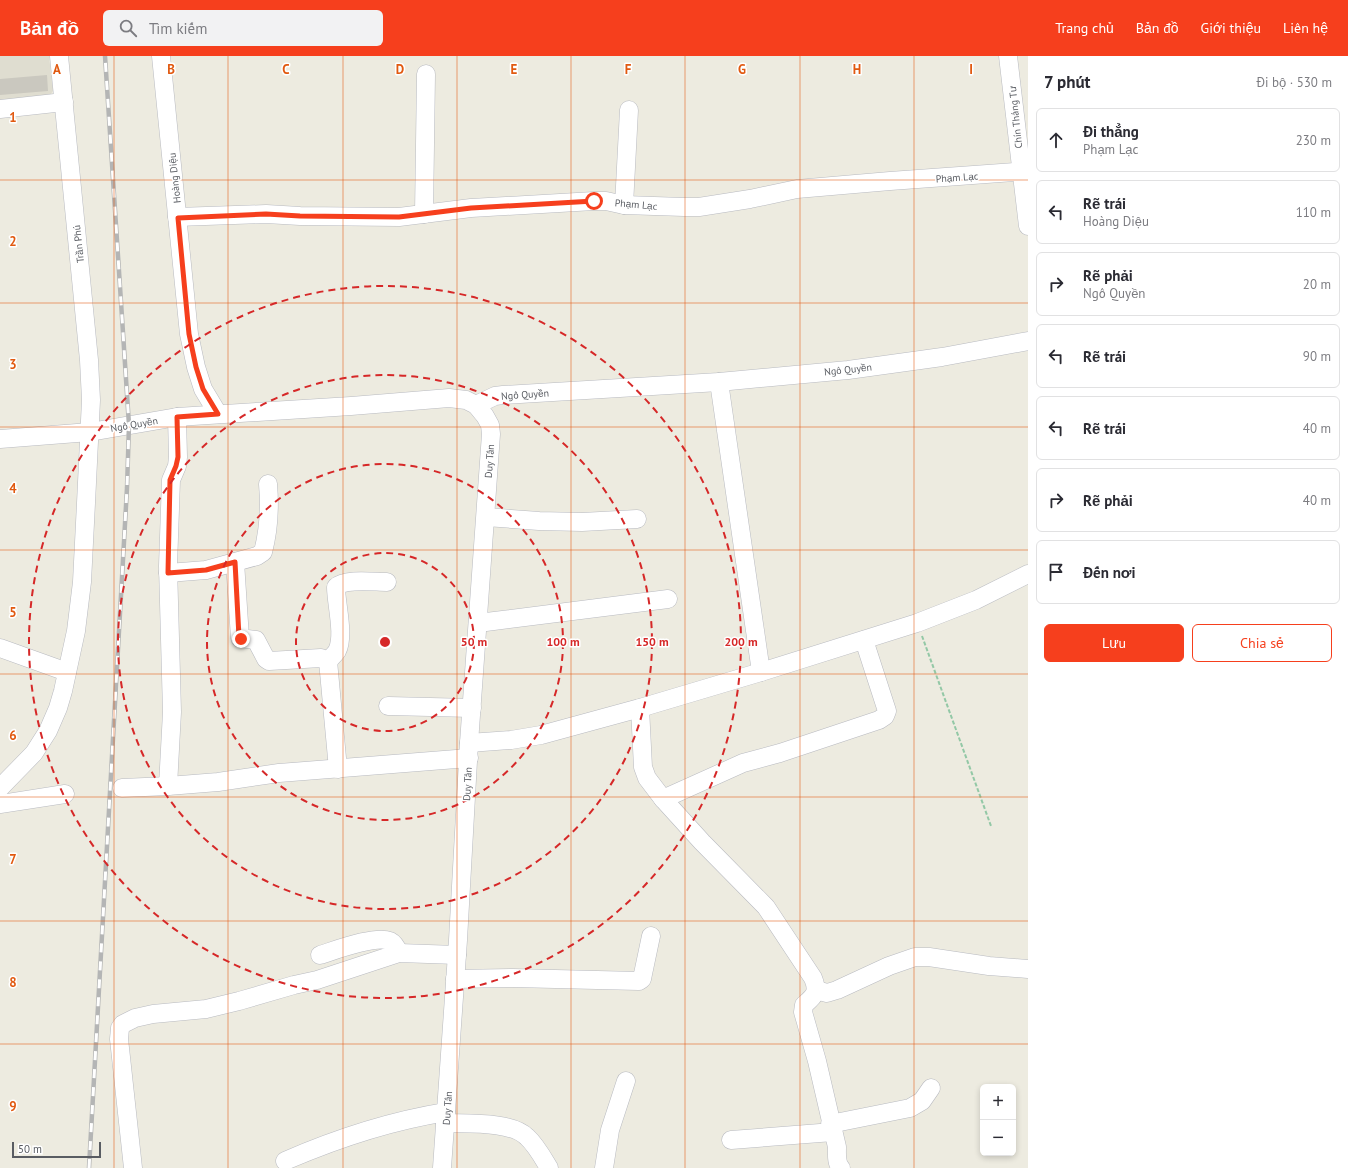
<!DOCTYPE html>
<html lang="vi">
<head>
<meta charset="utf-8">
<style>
  body { margin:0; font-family:"PT Sans",sans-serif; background:#f2f2f3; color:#2b2b33 }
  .controls { position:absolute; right:12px; bottom:12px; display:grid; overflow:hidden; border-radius:6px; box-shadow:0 2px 6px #0003 }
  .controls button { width:36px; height:36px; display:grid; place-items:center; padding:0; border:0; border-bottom:1px solid #e1e1e2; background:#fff; color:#2b2b33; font:20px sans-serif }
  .scale { position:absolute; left:12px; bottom:10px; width:89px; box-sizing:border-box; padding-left:4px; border:2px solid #595c62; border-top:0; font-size:11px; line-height:14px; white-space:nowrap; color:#595c62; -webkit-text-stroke:3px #fff; paint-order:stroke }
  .stop { position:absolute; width:12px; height:12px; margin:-9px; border:3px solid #f63f1d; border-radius:50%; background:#fff }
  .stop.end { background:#f63f1d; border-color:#fff; box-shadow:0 1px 4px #0008 }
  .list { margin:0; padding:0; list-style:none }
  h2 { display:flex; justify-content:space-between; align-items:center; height:52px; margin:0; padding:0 16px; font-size:17px }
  h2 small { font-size:13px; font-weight:400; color:#7c7c81 }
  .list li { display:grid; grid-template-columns:26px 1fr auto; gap:12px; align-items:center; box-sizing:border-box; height:64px; margin:0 8px 8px; padding:0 8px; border:1px solid #e1e1e2; border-radius:6px }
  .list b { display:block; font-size:15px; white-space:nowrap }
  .list p { margin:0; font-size:13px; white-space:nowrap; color:#7c7c81 }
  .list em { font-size:13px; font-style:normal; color:#7c7c81 }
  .actions { display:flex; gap:8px; padding:12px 16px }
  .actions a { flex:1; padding:9px 0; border:1px solid #f63f1d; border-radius:6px; text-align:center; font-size:14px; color:#f63f1d }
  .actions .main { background:#f63f1d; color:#fff }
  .icon { flex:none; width:22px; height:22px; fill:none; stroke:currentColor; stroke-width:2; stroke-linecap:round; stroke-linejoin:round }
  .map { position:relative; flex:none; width:1028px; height:1112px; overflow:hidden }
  header { display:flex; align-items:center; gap:24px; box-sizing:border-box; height:56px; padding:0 20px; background:#f63f1d; color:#fff }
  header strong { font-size:19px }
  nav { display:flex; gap:22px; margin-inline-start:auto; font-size:14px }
  .search { width:280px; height:36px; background:#f2f2f3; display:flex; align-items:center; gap:10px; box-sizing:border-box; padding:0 14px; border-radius:6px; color:#7c7c81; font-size:15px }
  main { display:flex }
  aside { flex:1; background:#fff }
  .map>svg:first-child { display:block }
</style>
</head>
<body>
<header>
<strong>Bản đồ</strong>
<div class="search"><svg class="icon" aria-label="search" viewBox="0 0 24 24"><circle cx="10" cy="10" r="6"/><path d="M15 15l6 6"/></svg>Tìm kiếm</div>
<nav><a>Trang chủ</a><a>Bản đồ</a><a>Giới thiệu</a><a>Liên hệ</a></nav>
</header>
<main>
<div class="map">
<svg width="1028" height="1112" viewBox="0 0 1028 1112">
  <rect width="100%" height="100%" fill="#edebe0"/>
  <!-- education -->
  <path fill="#dfddd0" d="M0,0h49l4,35 -3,4 -50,6z"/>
  <!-- building -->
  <path fill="#cac8bf" d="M47,19l1,16 -48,4v-16z"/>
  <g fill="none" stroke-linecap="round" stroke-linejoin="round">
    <!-- minor casing -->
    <g stroke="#b8bac0" stroke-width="19">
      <g id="minor">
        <path d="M161,0l28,278 7,33 7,22 15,25"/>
        <path d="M1008,0l20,170"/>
        <path d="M0,53l64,-7"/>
        <path d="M624,149l5,-95"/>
        <path d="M424,158l2,-140"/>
        <path d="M177,161l89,-3 34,2 99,1 72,-9 123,-7h12l18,4 60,2h15l51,-8 47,-10 93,-8 138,-10"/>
        <path d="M719,326l42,290"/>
        <path d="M476,349l19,-9 8,-1 216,-13 129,-12 94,-13 86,-16"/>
        <path d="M0,383l90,-7 87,-15 174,-11 98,-8 17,2 10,5 9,11 5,9 1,9 -22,309 -11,197 -16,228"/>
        <path d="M486,461l53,4 43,1 55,-3"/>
        <path d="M235,506l5,76 16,2 10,19 3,2 52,-3 7,3 10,108"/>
        <path d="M168,517l38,-3 51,-14 6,-4c6,-23 7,-45 5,-68"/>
        <path d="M478,567l190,-24"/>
        <path d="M0,592l67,24"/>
        <path d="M328,605c3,-3 7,-7 9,-10 8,-15 -1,-47 -1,-64 9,-9 38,-5 51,-5"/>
        <path d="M388,650l84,2"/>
        <path d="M640,652l3,59 4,11 16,21 39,43 64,65 47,71c6,15 1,18 -9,27l-1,7 14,49 20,86c0,8 -1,16 4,21"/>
        <path d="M469,687l42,-3 30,-5 99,-27 121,-36 156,-49 59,-23 52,-26"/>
        <path d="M168,730l4,-74 -4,-146 3,-86 6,-14 1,-9 -1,-40"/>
        <path d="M0,732l34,-35 14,-22 10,-23 5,-17 13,-60 6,-49 4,-79 5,-103 -2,-40 -30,-304"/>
        <path d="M122,732l46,-2 50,-4 61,-9 190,-15"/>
        <path d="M663,743l80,-36 37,-10 99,-33 6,-4 2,-5 -23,-71"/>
        <path d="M0,748l65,-10"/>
        <path d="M320,899c16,-5 55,-20 70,-14 4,2 7,7 9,12"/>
        <path d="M455,923l58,-1 126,3 3,-2 1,-5 8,-38"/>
        <path d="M816,934l11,3 10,-3 52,-24 26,-9h14l60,9 39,3"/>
        <path d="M445,1067c22,1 66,-2 82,14 9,8 16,21 22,31"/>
        <path d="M830,1068l80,-16 12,-7 9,-13"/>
        <path d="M731,1084l102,-8"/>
        <path d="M285,1105c53,-23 105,-40 161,-49"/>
        <path d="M133,1112l-14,-129 1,-11 3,-4 12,-6 18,-4 53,-5 33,-8 55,-16 23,-5 82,-27 58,2"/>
        <path d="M604,1112l6,-38 16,-49"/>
      </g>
    </g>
    <!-- path -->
    <path stroke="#93c8a6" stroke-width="2" stroke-dasharray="4 2" stroke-linecap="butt" d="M922,580l69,190"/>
    <!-- minor -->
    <use href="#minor" stroke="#fff" stroke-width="18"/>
    <!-- rail casing -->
    <g stroke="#b4b5b5" stroke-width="4.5">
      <path id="rail" d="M89,1112l38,-680 2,-63 -24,-369"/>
    </g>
    <!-- rail -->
    <use href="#rail" stroke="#fff" stroke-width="3" stroke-dasharray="9" stroke-linecap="butt"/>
  </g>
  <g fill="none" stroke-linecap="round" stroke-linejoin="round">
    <!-- route -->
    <path stroke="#f63f1d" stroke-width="5" d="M241,583l-2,-2 -4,-75 -29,8 -38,3 2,-93 6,-14 2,-9 -1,-40 41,-3 -15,-25 -7,-22 -7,-33 -11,-116 88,-4 34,2 99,1 72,-9 123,-7"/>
  </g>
  <!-- grid -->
  <path fill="none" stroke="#e15910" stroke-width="1" stroke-opacity="0.55" d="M114,0v1112M228,0v1112M343,0v1112M457,0v1112M571,0v1112M685,0v1112M800,0v1112M914,0v1112M0,124h1028M0,247h1028M0,371h1028M0,494h1028M0,618h1028M0,741h1028M0,865h1028M0,988h1028"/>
  <!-- distance rings -->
  <g fill="none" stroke="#d62828" stroke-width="2" stroke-dasharray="7 5">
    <circle cx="385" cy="586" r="89"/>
    <circle cx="385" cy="586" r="178"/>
    <circle cx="385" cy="586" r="267"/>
    <circle cx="385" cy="586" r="356"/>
  </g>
  <g text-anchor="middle" stroke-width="3" stroke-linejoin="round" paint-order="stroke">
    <!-- street labels -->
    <g font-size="10" fill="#595c62" stroke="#fff">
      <text transform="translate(1015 61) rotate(-96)" y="4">Chín Tháng Tư</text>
      <text transform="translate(957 121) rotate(-4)" y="4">Phạm Lạc</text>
      <text transform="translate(174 122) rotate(-96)" y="4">Hoàng Diệu</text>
      <text transform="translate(636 148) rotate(5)" y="4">Phạm Lạc</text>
      <text transform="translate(78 188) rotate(-96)" y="4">Trần Phú</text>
      <text transform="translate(848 313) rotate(-6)" y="4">Ngô Quyền</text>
      <text transform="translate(525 338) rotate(-4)" y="4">Ngô Quyền</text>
      <text transform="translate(134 368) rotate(-10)" y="4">Ngô Quyền</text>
      <text transform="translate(489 405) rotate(-86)" y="4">Duy Tân</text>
      <text transform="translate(467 728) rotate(-87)" y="4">Duy Tân</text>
      <text transform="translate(447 1052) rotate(-86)" y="4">Duy Tân</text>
    </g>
  </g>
  <g font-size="13" text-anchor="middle" font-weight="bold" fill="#e15910" stroke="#fff" stroke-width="3" stroke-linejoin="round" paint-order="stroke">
    <text x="57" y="18">A</text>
    <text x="171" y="18">B</text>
    <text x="286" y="18">C</text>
    <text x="400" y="18">D</text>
    <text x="514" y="18">E</text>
    <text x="628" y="18">F</text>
    <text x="742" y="18">G</text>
    <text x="857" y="18">H</text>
    <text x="971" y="18">I</text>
    <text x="13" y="66">1</text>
    <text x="13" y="190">2</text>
    <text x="13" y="313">3</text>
    <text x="13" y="437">4</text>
    <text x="13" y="561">5</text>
    <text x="13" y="684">6</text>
    <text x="13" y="808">7</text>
    <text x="13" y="931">8</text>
    <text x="13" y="1055">9</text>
  </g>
  <circle cx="385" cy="586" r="6" fill="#d62828" stroke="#fff" stroke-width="2"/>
  <g font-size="12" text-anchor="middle" font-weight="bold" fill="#d62828" stroke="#fff" stroke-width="3" stroke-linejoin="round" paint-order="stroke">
    <text x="474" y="590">50 m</text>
    <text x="563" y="590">100 m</text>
    <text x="652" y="590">150 m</text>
    <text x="741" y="590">200 m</text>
  </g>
</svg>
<div class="controls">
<button>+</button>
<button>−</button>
</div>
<div class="scale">50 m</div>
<div class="stop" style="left:594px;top:145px"></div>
<div class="stop end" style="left:241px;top:583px"></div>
</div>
<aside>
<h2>7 phút<small>Đi bộ · 530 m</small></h2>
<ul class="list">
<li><svg class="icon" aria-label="ahead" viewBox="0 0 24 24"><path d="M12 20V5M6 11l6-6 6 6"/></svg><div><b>Đi thẳng</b><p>Phạm Lạc</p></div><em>230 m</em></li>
<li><svg class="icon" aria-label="left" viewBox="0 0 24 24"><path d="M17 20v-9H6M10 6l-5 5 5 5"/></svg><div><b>Rẽ trái</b><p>Hoàng Diệu</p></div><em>110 m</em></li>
<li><svg class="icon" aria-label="right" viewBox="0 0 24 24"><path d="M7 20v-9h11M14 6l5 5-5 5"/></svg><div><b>Rẽ phải</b><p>Ngô Quyền</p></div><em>20 m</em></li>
<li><svg class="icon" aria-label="left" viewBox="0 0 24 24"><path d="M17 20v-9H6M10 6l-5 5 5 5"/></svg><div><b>Rẽ trái</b></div><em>90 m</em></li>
<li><svg class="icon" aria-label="left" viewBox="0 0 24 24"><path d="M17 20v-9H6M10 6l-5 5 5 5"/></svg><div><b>Rẽ trái</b></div><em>40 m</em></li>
<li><svg class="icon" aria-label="right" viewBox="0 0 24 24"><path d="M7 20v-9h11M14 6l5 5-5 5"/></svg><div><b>Rẽ phải</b></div><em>40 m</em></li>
<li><svg class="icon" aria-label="arrive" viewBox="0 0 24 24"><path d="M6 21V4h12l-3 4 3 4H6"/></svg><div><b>Đến nơi</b></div></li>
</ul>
<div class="actions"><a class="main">Lưu</a><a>Chia sẻ</a></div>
</aside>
</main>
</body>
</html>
